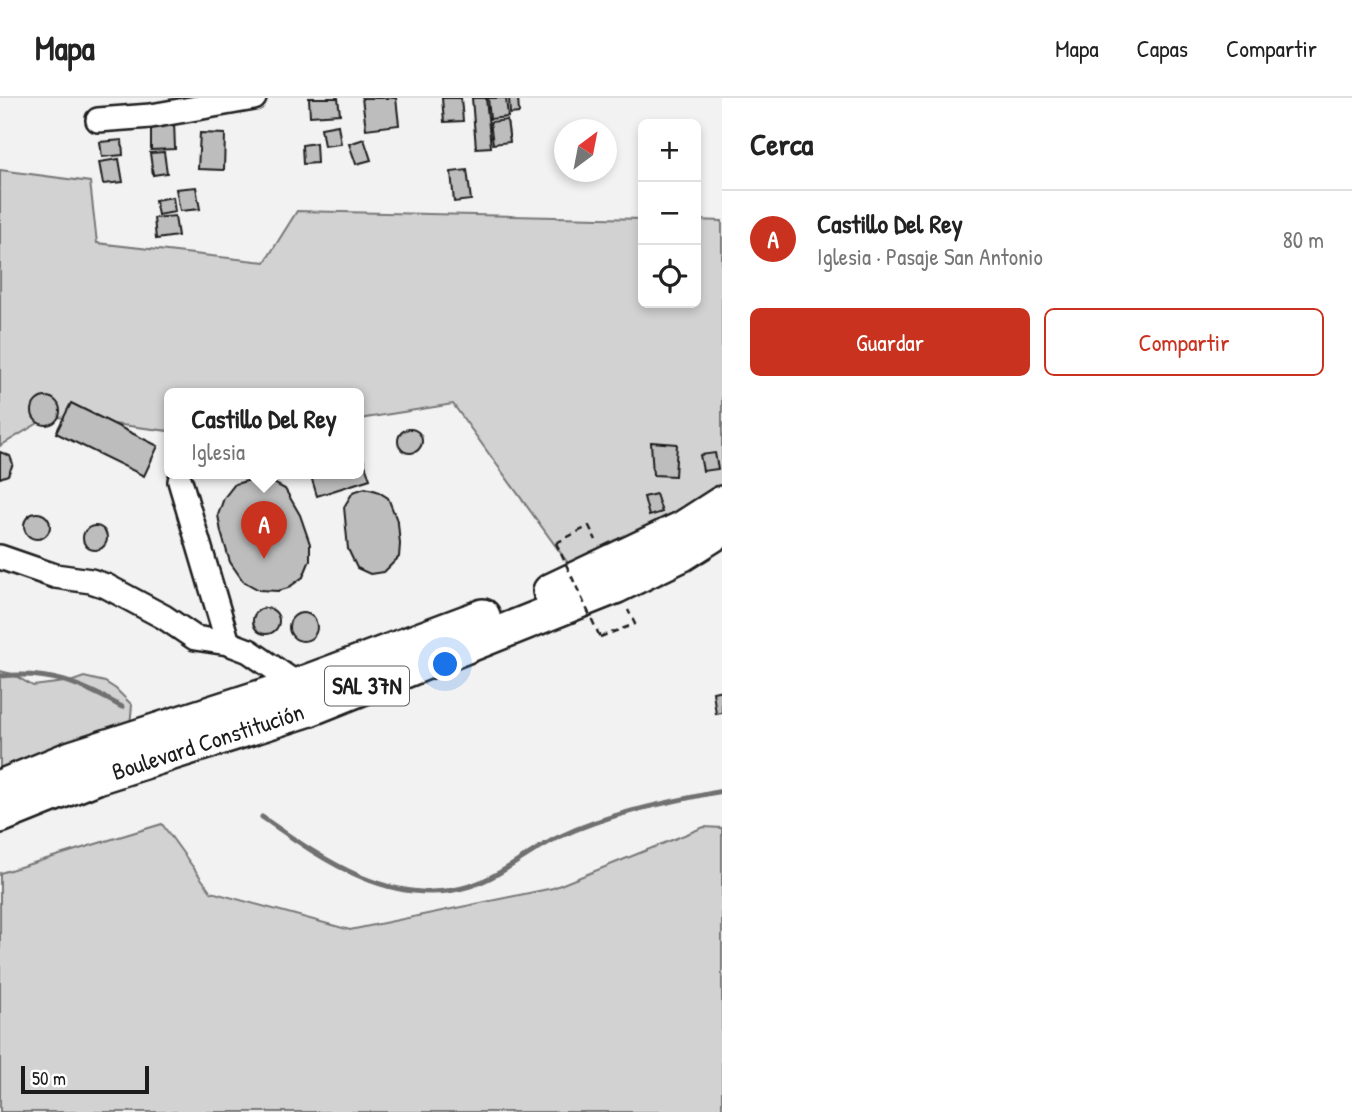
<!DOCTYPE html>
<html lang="es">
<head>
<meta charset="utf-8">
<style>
  body { margin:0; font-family:"Patrick Hand",sans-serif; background:#f2f2f2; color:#222 }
  .controls { position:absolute; right:21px; top:21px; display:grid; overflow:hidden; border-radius:10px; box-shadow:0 4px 10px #0003 }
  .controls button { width:63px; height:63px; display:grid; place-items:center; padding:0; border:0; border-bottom:2px solid #e0e0e0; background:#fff; color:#222; font:35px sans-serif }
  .compass { position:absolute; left:554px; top:21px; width:63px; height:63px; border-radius:50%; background:#fff; box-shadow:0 4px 10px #0003; rotate:32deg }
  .scale { position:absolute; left:21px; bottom:18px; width:128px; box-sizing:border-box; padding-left:7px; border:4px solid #1c1c1c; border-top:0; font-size:19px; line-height:24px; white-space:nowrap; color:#1c1c1c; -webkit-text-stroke:5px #fff; paint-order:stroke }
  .you { position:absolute; left:446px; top:567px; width:24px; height:24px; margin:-18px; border:5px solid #fff; border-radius:50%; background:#1a73e8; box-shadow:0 0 0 10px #1a73e833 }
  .badge { display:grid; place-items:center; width:46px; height:46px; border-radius:50%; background:#c8321e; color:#fff; font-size:23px; font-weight:700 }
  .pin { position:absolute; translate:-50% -58px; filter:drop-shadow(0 2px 4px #0008) }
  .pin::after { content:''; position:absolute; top:37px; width:24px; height:21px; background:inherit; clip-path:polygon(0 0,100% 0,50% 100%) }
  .popup { position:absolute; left:164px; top:290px; width:200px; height:91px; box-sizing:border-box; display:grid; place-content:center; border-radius:10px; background:#fff; filter:drop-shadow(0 2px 5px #0005); font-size:23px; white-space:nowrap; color:#767676 }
  .popup b { font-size:26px; color:#222 }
  .popup::after { content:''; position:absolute; left:50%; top:100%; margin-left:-14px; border:14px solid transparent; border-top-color:#fff }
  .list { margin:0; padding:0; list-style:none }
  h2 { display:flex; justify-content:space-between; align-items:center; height:91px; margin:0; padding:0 28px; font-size:30px }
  h2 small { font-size:23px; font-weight:400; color:#767676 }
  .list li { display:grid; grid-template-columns:46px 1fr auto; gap:21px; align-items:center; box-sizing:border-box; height:98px; padding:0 28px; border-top:2px solid #e0e0e0 }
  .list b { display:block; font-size:26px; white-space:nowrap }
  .list p { margin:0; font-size:23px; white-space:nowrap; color:#767676 }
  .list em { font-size:23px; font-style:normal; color:#767676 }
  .actions { display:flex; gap:14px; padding:21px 28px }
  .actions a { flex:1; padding:16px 0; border:2px solid #c8321e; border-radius:10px; text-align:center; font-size:24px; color:#c8321e }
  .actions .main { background:#c8321e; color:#fff }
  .icon { flex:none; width:38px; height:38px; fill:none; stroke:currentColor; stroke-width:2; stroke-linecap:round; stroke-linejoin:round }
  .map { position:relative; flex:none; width:722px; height:1014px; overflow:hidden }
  header { display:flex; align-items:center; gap:42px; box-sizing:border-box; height:98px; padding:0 35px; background:#fff; border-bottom:2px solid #e0e0e0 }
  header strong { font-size:33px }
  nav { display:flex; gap:38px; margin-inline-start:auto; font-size:24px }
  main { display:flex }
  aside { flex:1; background:#fff }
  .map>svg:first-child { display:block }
</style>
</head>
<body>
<header>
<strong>Mapa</strong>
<nav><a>Mapa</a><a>Capas</a><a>Compartir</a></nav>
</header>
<main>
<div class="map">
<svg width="722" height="1014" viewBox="0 0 722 1014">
  <rect width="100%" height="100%" fill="#f2f2f2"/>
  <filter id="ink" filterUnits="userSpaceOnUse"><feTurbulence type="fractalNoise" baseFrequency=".0143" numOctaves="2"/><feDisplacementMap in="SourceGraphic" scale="14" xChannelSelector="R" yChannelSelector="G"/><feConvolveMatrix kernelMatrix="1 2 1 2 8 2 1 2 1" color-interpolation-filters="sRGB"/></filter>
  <g filter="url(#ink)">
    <!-- green -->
    <g fill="#d2d2d2" stroke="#777" stroke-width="2">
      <path d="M0,72l90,12 7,61 168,19 32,-51 346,8v84h53v-83l26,1v283l-144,73 -125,-173 -94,15 -1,-26h-188l-1,38 -119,-15 -50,30z"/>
      <path d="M0,573l12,3 21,12 40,-5 11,-4 21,5 11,7 16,16 -2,20 -130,55z"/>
      <path d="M162,726l49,68 139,38 203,-42 151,-61 18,1v284h-722v-239z"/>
    </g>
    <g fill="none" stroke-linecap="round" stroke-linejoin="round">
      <!-- stream -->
      <g stroke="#707070" stroke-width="5">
        <path d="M0,578c49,-5 80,7 122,31"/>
        <path d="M262,719c60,42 131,93 208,69 32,-10 59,-35 89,-49 50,-24 109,-35 163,-46"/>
      </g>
    </g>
    <!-- building -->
    <g fill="#bdbdbd" stroke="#1c1c1c" stroke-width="2">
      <path d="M309,0h29l2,16 -30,2z"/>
      <path d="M362,0h34l3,27 -33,4z"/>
      <path d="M442,0h19l2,23 -19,1z"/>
      <path d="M472,0h14l5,49 -15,1z"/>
      <path d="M488,0h18l2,19 -18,2z"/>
      <path d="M509,0h9l1,15 -9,1z"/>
      <path d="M507,22l3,22 -17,2 -3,-22z"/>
      <path d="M151,23h23l1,28 -24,1z"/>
      <path d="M338,27l3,19 -17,2 -3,-18z"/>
      <path d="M200,35l25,1 -1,36 -26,-1z"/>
      <path d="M364,41l7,21 -15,4 -7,-20z"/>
      <path d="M122,42l1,15 -21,2 -2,-15z"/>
      <path d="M316,45l1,20 -14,1 -1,-19z"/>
      <path d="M164,54l3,21 -14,2 -3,-22z"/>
      <path d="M119,61l4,23 -20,2 -4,-22z"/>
      <path d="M467,72l4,30 -17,2 -3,-30z"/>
      <path d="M196,89l4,22 -20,2 -4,-22z"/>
      <path d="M173,99l2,15 -17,3 -3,-15z"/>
      <path d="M175,118l3,20 -22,3 -2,-21z"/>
      <circle cx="46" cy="313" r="14"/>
      <path d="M71,305l87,43 -14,30 -88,-43z"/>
      <circle cx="410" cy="343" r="12"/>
      <path d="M651,344l26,2 -2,32 -22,-1z"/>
      <path d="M359,349l11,32 -53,17 -7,-23h48z"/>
      <path d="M0,354l10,4 3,8 -5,11 -8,3z"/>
      <path d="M715,355l3,16 -15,2 -3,-16z"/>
      <path d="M254,381l16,2 15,8 15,26 10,29v16l-7,17 -15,11 -10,3 -19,-1 -16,-9 -13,-19 -9,-30 -3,-17 6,-17 11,-14z"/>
      <path d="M365,390l12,3 11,7 10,25 2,21 -1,13 -15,15 -14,2 -13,-6 -9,-19 -4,-42 9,-15z"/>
      <path d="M656,396l6,18 -13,4 -5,-19z"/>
      <circle cx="37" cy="428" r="13"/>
      <circle cx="95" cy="440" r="12"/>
      <circle cx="266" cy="523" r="13"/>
      <circle cx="303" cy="529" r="14"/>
      <path d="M722,592v23l-6,1 -3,-22z"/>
    </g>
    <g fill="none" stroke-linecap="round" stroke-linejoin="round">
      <!-- minor casing -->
      <g stroke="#1c1c1c" stroke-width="28">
        <g id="minor">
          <path d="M98,22l53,-4 103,-18"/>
          <path d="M180,383l48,162"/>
          <path d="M0,459l55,19 36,5 15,5 58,31 31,21 33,5 21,8 49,34"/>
        </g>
      </g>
      <!-- highway casing -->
      <g stroke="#1c1c1c" stroke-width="38">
        <g id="highway">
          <path d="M550,493l133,-63 39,-25"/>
          <path d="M0,689l71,-29 227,-73 185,-69"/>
          <path d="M0,718l97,-39 210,-67 310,-124 64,-31 41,-26"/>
        </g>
      </g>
      <!-- path -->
      <g stroke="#1c1c1c" stroke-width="2.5" stroke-dasharray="7 5" stroke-linecap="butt">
        <path d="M556,445l33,-17 7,14"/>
        <path d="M600,539l35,-13 -7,-14"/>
      </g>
      <!-- minor -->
      <use href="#minor" stroke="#fff" stroke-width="23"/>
      <!-- highway -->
      <use href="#highway" stroke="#fff" stroke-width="33"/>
      <!-- path-bridge -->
      <path stroke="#1c1c1c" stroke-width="2.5" stroke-dasharray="7 5" stroke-linecap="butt" d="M556,445l44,94"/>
    </g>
  </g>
  <g text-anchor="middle" stroke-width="7" stroke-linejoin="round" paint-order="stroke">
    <!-- shield labels -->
    <rect fill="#fff" stroke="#606060" stroke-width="2" x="325" y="568.5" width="84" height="39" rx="5"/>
    <g font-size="23" font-weight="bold" fill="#1c1c1c">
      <text x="367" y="596">SAL 37N</text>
    </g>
    <!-- street labels -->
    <g font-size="24" fill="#1c1c1c" stroke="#fff">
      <text transform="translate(208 644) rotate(-18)" y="8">Boulevard Constitución</text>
    </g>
  </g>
</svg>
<div class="controls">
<button>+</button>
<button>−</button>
<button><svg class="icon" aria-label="locate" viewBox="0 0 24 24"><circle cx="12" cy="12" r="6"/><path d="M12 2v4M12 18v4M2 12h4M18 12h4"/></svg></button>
</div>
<svg class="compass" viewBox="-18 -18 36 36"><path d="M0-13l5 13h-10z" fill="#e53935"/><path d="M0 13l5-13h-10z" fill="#767676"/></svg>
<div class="scale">50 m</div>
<div class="you"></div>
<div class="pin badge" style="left:264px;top:461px">A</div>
<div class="popup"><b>Castillo Del Rey</b>Iglesia</div>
</div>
<aside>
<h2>Cerca<small></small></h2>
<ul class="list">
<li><span class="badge">A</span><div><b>Castillo Del Rey</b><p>Iglesia · Pasaje San Antonio</p></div><em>80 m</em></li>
</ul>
<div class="actions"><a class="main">Guardar</a><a>Compartir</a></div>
</aside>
</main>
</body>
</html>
